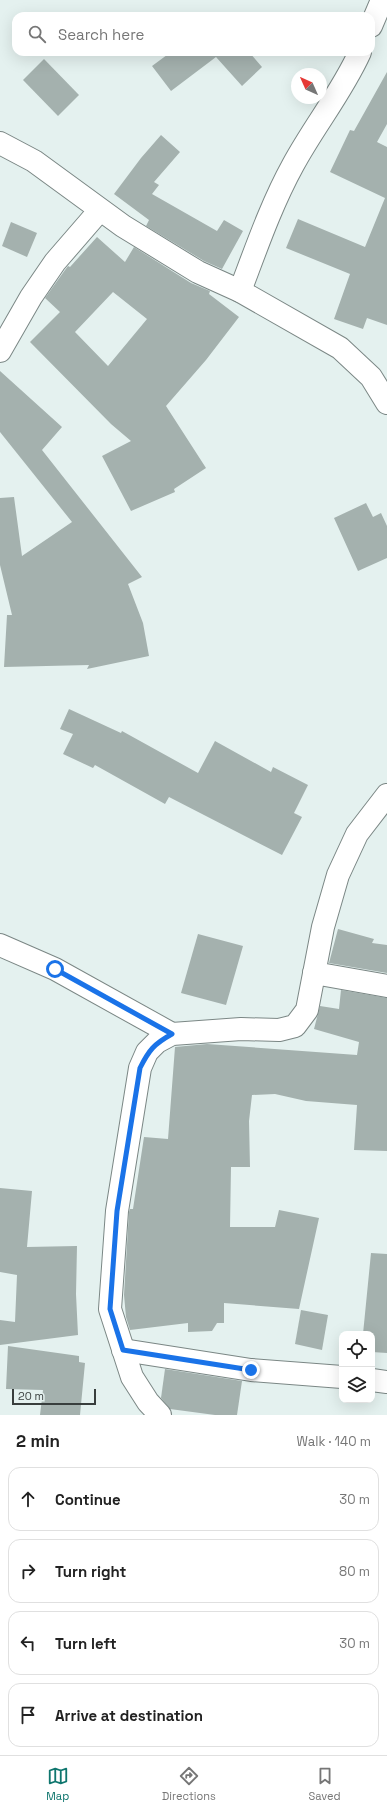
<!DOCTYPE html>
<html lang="en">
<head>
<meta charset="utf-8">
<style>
  body { margin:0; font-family:"Space Grotesk",sans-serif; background:#f2f2f2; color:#222 }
  .controls { position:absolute; right:12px; bottom:12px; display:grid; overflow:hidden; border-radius:8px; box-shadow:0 4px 16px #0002 }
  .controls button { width:36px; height:36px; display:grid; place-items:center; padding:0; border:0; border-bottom:1px solid #e0e0e0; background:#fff; color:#222; font:20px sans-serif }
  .compass { position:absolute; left:291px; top:68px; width:36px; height:36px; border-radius:50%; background:#fff; box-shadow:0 4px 16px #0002; rotate:315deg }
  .scale { position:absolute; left:12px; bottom:10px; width:84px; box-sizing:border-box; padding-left:4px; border:2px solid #383e3d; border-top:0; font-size:11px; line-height:14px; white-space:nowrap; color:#383e3d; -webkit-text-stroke:3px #e4f1ef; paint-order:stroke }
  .stop { position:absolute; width:12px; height:12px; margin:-9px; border:3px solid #1a73e8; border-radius:50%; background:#fff }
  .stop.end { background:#1a73e8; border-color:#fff; box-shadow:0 1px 4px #0008 }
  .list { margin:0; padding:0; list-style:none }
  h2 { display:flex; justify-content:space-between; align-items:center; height:52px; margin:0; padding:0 16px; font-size:17px }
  h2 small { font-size:13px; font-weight:400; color:#767676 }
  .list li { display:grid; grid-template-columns:26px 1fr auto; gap:12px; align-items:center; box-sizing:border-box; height:64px; margin:0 8px 8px; padding:0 8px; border:1px solid #e0e0e0; border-radius:12px }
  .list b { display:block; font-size:15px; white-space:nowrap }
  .list em { font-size:13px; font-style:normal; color:#767676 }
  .icon { flex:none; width:22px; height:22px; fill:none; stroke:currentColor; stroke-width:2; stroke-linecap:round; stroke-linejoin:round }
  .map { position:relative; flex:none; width:387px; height:1415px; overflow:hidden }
  .search { position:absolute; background:#fff; box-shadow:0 4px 16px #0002; left:12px; right:12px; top:12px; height:44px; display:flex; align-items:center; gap:10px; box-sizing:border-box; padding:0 14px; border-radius:12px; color:#767676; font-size:15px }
  .sheet { height:340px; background:#fff }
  nav { display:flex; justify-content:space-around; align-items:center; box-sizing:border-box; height:56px; border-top:1px solid #e0e0e0; background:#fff; font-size:11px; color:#767676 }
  nav a { display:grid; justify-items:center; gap:2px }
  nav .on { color:#0f766e }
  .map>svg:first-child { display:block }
</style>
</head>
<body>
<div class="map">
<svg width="387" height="1415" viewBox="0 0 387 1415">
  <rect width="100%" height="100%" fill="#e4f1ef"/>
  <!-- building -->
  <g fill="#a4b1ae" fill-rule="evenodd">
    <path d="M171,52h78l13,15 -20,19 -26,-29 -45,34 -19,-25z"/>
    <path d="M44,59l35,36 -21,21 -35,-36z"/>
    <path d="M387,72v52l-10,18 10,5v178l-20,-7 -4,11 -29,-10 16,-45 -64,-26 12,-29 67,28 20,-49 -55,-26 20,-42 4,1z"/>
    <path d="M161,135l19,17 -26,30 5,3 -7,9 65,37 7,-11 19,11 -21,38 -18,-8 -58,-35 3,-6 -35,-26 27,-36z"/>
    <path d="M11,222l26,11 -10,24 -25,-11z"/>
    <path d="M97,237l28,25 9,-15 57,36 19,8 -1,3 30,23 -33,43 -40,46 40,62 -32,21 1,3 -44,19 -29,-55 29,-15 -20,-17 -81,-82 30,-30 -15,-14 20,-28 3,-4 2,1zM113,292l34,27 -39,47 -33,-34z"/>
    <path d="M0,371l62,56 -20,23 100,127 -14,7 15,39 6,33 -62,13 2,-4 -85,2 3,-52h5l-12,-50v-67l14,-1 8,59 50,-34 -72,-90z"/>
    <path d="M366,503l7,14 8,-4 6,13v32l-29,13 -24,-53z"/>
    <path d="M69,709l52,24 1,-2 76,42 17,-32 56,31 2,-5 35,18 -14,28 8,4 -20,38 -113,-58 -4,7 -70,-39 -2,3 -30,-14 10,-20 -13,-5z"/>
    <path d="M338,929l36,10 -2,4 15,2v28l-58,-10z"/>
    <path d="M198,934l45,12 -17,59 -45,-12z"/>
    <path d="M341,990l46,8v153l-33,-1 3,-45 -51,-4 -31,-7 -23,1 -3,26 1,46h-19l-1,60h45l4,-17 40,8 -20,91 -75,-6v20h-7l-5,8 -24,1v-9l-58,7 -4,-13 -2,-22 5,-83 1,-3h3l11,-72 24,2 7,-92 32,-3 150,11 2,-13 -45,-13 6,-23 19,3z"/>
    <path d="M0,1188l32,3 -5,56 50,-1 -1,48 2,41 -78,10v-25l15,2 2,-47 -17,-3z"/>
    <path d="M371,1253l16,1v99l-15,-1v-18h-9z"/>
    <path d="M301,1310l27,5 -6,35 -27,-6z"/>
    <path d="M8,1346l71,10v6l6,1 -5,52h-40l3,-25 -37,-1z"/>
    <path d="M165,1369l77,12 -5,34h-22l-45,-6 -9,-11z"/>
  </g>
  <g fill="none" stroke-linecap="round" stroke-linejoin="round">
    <!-- minor casing -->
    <g stroke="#7b8785" stroke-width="24">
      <g id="minor">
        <path d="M371,26l11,-26"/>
        <path d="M0,143l34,18 89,65 75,46 42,19 100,57 31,29 16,26"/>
        <path d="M240,291c16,-42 31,-86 53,-126 21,-39 49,-73 67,-113"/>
        <path d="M0,351l31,-54 24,-35 45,-52"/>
        <path d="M0,945l55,24 117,65"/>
        <path d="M314,973l73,13"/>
        <path d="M123,1350l128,20 91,7"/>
        <path d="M372,1380l15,2"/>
        <path d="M160,1415l-12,-13 -16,-25 -22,-68 7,-98 23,-143 7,-16 10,-10 15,-8 69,-5 38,1 16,-4 12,-16 16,-83 15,-52 19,-41 30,-39"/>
      </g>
    </g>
    <!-- minor -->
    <use href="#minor" stroke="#fff" stroke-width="22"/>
  </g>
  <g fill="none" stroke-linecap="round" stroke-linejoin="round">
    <!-- route -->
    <path stroke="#1a73e8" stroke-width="5" d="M55,969l117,65c-18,10 -23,16 -32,34l-23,143 -7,98 13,41 128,20"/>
  </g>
</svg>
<div class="controls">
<button><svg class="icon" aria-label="locate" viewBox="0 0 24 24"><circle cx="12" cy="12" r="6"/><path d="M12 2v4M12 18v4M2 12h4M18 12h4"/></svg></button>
<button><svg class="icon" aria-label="layers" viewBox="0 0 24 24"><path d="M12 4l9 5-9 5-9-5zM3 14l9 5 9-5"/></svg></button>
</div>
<svg class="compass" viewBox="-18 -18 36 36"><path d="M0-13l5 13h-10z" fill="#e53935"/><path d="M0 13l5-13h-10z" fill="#767676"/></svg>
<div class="scale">20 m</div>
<div class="stop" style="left:55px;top:969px"></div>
<div class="stop end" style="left:251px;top:1370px"></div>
<div class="search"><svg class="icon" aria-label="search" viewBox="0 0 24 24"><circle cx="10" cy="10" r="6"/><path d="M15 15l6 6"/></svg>Search here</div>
</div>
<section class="sheet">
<h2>2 min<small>Walk · 140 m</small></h2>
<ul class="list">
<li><svg class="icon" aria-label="ahead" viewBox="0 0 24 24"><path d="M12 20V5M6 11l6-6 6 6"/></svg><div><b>Continue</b></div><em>30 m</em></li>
<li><svg class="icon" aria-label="right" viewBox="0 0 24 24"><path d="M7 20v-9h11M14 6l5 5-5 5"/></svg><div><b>Turn right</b></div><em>80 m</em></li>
<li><svg class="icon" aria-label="left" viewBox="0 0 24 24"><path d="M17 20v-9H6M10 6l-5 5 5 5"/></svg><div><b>Turn left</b></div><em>30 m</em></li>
<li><svg class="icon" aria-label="arrive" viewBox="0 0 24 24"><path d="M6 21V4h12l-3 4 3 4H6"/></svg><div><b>Arrive at destination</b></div></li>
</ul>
</section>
<nav>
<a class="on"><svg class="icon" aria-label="map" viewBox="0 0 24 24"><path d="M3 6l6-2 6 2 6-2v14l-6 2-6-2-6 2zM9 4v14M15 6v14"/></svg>Map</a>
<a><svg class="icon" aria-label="directions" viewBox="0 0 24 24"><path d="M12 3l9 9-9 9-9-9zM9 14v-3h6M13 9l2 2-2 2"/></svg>Directions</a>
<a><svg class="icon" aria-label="saved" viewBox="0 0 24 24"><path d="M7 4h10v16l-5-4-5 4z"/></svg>Saved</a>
</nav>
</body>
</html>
